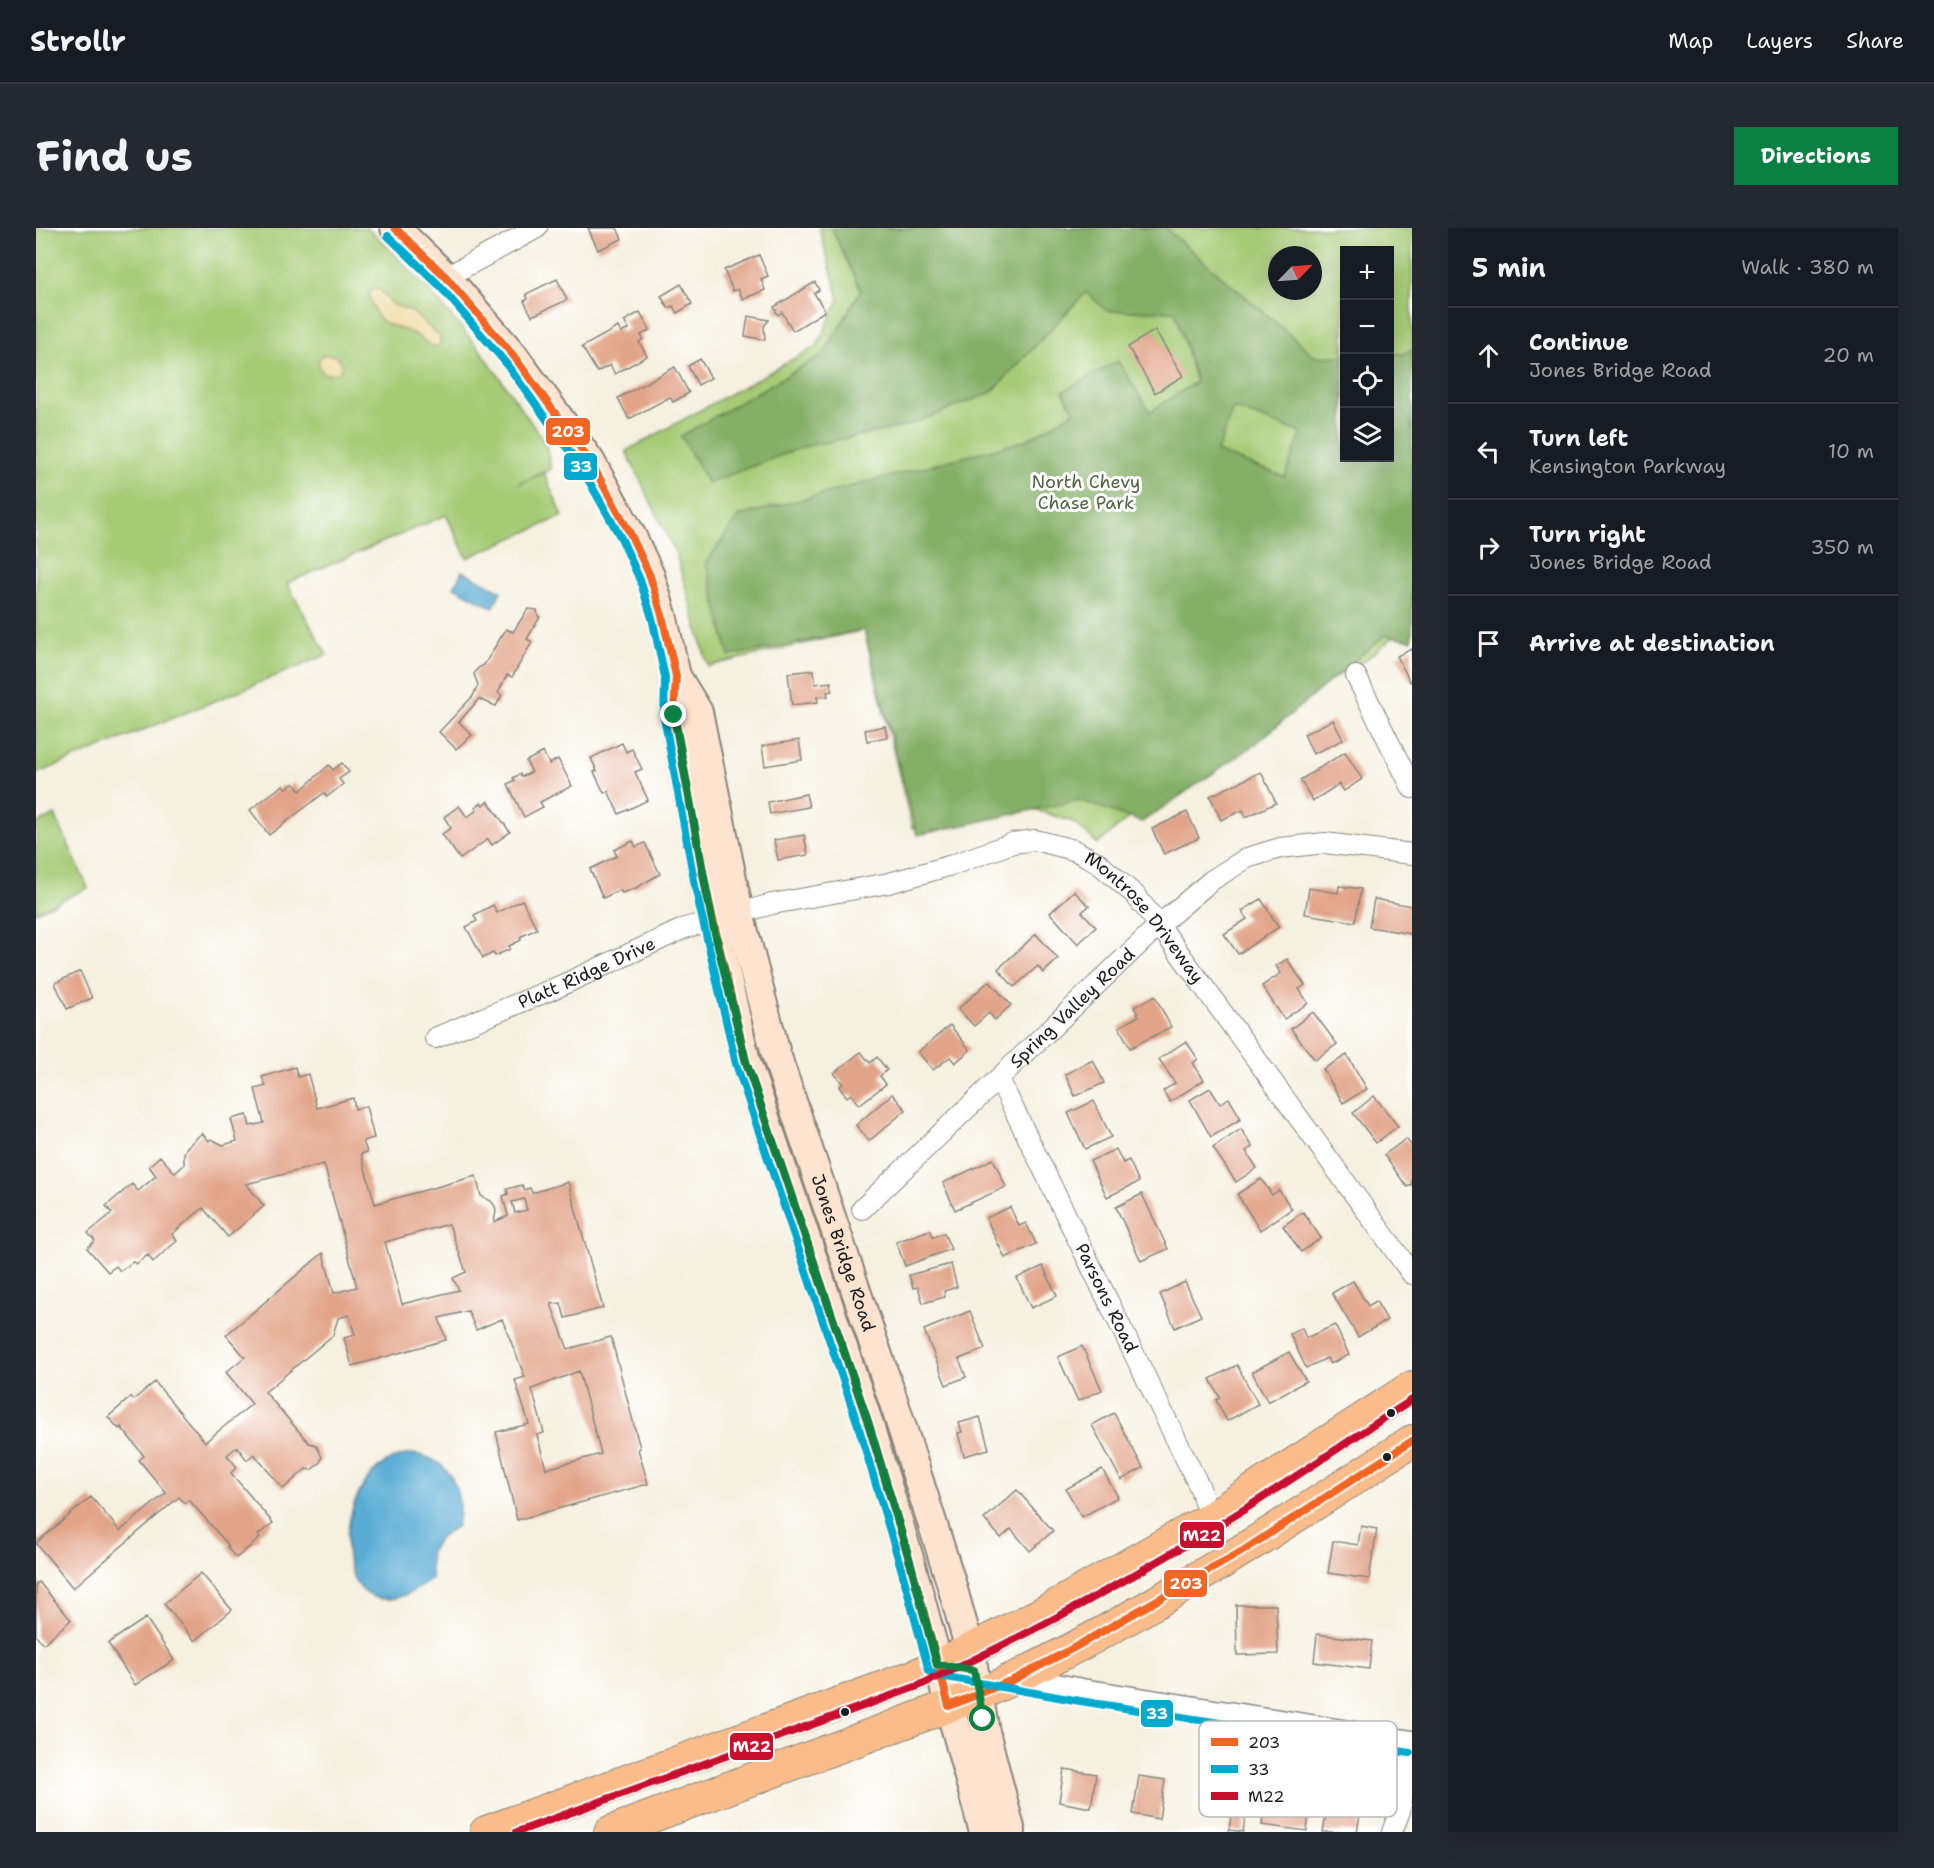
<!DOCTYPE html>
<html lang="en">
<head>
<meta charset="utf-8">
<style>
  body { margin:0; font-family:"Shantell Sans",sans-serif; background:#242831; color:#f1f3f6 }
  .controls { position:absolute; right:18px; top:18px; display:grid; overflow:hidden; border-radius:0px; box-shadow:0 6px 24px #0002 }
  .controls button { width:54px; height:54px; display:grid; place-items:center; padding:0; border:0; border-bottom:2px solid #363941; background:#171b24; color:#f1f3f6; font:30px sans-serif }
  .compass { position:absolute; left:1232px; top:18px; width:54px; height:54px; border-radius:50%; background:#171b24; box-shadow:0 6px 24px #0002; rotate:65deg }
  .stop { position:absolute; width:18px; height:18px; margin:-14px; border:4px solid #0b8043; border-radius:50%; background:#fff }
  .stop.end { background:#0b8043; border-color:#fff; box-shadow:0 2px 6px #0008 }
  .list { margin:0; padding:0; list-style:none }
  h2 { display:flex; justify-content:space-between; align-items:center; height:78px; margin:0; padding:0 24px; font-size:26px }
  h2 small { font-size:20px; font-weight:400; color:#9ea1a6 }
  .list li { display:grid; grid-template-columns:39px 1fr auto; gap:18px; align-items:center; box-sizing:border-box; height:96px; padding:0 24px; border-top:2px solid #363941 }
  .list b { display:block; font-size:22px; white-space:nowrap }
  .list p { margin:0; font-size:20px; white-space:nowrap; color:#9ea1a6 }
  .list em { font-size:20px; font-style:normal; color:#9ea1a6 }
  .icon { flex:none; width:33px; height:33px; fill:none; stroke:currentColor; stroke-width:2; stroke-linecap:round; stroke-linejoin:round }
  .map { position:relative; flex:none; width:1376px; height:1604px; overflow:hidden; border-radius:0px }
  header { display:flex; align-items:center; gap:36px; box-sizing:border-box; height:84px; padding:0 30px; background:#171b24; border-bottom:2px solid #363941 }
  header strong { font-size:28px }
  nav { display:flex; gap:33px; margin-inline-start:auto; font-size:21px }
  .intro { display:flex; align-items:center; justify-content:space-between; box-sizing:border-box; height:144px; padding:0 36px }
  h1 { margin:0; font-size:42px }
  .button { padding:15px 27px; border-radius:0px; background:#0b8043; color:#fff; font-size:21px; font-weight:700 }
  main { display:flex; gap:36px; padding:0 36px }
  aside { flex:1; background:#171b24; border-radius:0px; box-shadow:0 6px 24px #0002 }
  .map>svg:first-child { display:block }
</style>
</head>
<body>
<header>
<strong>Strollr</strong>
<nav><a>Map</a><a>Layers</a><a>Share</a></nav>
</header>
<div class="intro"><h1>Find us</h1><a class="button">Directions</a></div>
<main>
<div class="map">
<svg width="1376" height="1604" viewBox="0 0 1376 1604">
  <rect width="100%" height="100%" fill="#fff"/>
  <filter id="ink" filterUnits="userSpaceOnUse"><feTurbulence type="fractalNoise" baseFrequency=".0167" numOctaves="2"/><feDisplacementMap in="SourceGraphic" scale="12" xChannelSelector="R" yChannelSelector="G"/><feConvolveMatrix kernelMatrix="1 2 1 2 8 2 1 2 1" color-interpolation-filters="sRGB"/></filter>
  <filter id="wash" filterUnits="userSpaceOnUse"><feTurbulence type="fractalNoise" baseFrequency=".008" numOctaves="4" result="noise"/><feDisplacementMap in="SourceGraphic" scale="24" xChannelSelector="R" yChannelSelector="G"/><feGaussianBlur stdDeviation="1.35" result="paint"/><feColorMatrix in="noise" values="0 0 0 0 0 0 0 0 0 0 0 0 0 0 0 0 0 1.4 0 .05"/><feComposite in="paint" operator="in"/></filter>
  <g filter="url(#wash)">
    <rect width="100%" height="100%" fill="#f5f0df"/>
    <!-- green -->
    <g fill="#a6cb75" stroke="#617448" stroke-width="1.5" fill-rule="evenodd">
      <path d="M0,0h331l18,16 49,52 48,56 64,92 5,25 -33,15 26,-11 19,43 -96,42 -21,-43 -159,68 40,72 -291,119z"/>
      <path d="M783,0h593v394l-48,39 -157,90 -109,93 -25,-22 -58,-19 -103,25 -48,-198 -156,36 -32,-112 -50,-103 191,-105 22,-47zM1308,22h46v208h-46zM1241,27h36v36h-36z"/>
      <path d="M19,587l33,73 -52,24v-88z"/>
    </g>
    <!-- forest -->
    <path fill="#84af66" stroke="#506641" stroke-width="1.5" fill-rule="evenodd" d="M795,0h334l151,129 28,-1v102h46v-104h12l10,-4v290l-27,-5 -132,111 -111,76 -63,-22 -162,35 -53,-205 -135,26 -23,-93 33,-47 288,-76 47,-28 -11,-21 55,-30 32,51 46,-30 -21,-71h-68l-21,-19 -94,100 -85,34 -104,21 -95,36 -27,-47 143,-82 37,-64zM1197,180l68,25 -16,44 -68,-25z"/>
    <!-- sand -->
    <g fill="#eeda9e" stroke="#857b5d" stroke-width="1.5">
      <path d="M336,61h7l13,15 19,7 29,26v7l-4,3c-10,-2 -15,-10 -24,-14 -28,-12 -33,-4 -43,-38z"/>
      <path d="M286,127h11l6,3 3,7 -2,8 -16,1 -4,-5 -2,-8z"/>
    </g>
    <!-- water -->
    <g fill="#59acd4" stroke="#3a6478" stroke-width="1.5">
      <path d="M426,343l39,20 -8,17 -39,-21z"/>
      <path d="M377,1226c39,5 51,38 44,72 -25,15 -31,24 -25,53 -110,83 -110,-119 -19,-125z"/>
    </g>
    <g id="blocks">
      <!-- building -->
      <g fill="#e2a489" fill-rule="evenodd">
        <path d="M552,0h29l5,11 -24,11z"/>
        <path d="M723,27l9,21 -7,3 4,11 -22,9 -5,-10 -5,2 -9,-21z"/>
        <path d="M521,51l10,21 -35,16 -8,-15 4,-2 -2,-5z"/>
        <path d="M779,54l4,8 -5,3 11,18 -32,20 -11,-19 -4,3 -4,-8z"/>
        <path d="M645,56l11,20 -15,9 -4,-7 -5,2 -7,-12z"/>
        <path d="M604,84l10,18 -9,5 2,4 -4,3 8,14 -32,18 -5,-9 -13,7 -15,-25 36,-20 3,6 8,-4 -5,-8z"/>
        <path d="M712,88l21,4 -5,6 1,14 -20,-4z"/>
        <path d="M1119,102l28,46 -28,17 -27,-46z"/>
        <path d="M664,131l11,19 -13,7 -10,-19z"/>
        <path d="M639,139l14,26 -16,9 -3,-5 -41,22 -11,-21z"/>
        <path d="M492,381l9,1 1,6 2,1 -13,22 5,3 -20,35 -5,-2 -9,18 4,2 -6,11 -17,-7 -20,23 13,13 -16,14 -17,-17 34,-36 5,-11 -4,-11 4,-6 6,-3 22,-36 7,3z"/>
        <path d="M1376,421v32l-2,1 -13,-26z"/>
        <path d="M778,442l1,14 16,-2 1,9 -5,1 1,4 -11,1 1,5 -26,3 -4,-32z"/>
        <path d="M1297,492l10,20 -30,14 -9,-20z"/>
        <path d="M849,498l2,11 -20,4 -2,-11z"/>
        <path d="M763,512l3,20 -37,6 -3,-20z"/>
        <path d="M586,515l4,9 6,-3 10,20 -7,3 13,28 -29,14 -11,-23 -4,2 -10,-21 3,-1 -6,-13z"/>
        <path d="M507,524l6,12 9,-5 14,27 -32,16 3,5 -19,10 -16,-33 7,-4 -2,-2 7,-4 1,3 11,-5 -6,-11z"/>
        <path d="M1309,524l17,27 -18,12 -5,-7 -26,17 -13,-21z"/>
        <path d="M306,535l7,9 -10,7 4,5 -16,13 -3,-4 -55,42 -19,-25 33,-25 3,4 8,-6 6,8 29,-26 4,5z"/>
        <path d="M1225,544l15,31 -30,14 -3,-7 -22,10 -11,-24z"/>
        <path d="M770,566l3,13 -39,7 -2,-12z"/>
        <path d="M452,573l22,31 -18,13 -4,-6 -28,20 -18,-25 9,-6 -7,-11 15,-11 8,11 10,-7 -2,-3 6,-4 2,2z"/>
        <path d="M1151,584l12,26 -35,16 -12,-25z"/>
        <path d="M768,607l4,20 -30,5 -4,-20z"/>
        <path d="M597,613l3,6 9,-4 15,31 -24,14 -14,5 -2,-3 -17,8 -13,-29 27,-13 -3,-6z"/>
        <path d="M1303,658l22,3 -6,33 -50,-8 4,-26 29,5z"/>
        <path d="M1038,663l15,15 -7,6 14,15 -18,17 -28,-31z"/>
        <path d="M1225,671l18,28 -41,27 -14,-20 23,-15 -5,-8z"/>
        <path d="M1338,671l38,7v28l-43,-7z"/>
        <path d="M486,672l15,29 -17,8 1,3 -12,6 1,3 -15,7 -2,-3 -10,5 -17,-31 11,-6 -3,-6 19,-10 4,8z"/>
        <path d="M1000,706l22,25 -15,14 -5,-7 -24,21 -16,-18z"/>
        <path d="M1251,731l18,26 -6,4 9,14 -24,16 -22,-33 19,-13 -5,-7z"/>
        <path d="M44,743l12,27 -25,11 -12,-26z"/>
        <path d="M953,753l22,24 -16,15 -6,-7 -15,13 -16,-17z"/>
        <path d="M1119,768l16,31 -41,21 -11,-21 20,-11 -5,-9z"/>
        <path d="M1277,784l24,32 -22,16 -24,-31z"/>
        <path d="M914,797l20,25 -15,13 -5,-6 -17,13 -15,-18z"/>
        <path d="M1150,813l12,18 -5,4 11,17 -34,22 -7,-11 12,-8 -16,-24z"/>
        <path d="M825,824l9,11 7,-6 10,13 -7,6 6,8 -27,21 -8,-11 -4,3 -8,-10 4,-3 -9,-11z"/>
        <path d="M1311,827l20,34 -24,14 -20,-34z"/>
        <path d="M1057,832l11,23 -29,13 -10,-22z"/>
        <path d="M259,839l3,10 10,-3 9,34 36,-10 2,11 11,-3 8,32 -11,3 4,11 -6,2 14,50 101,-28 5,20 10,5 4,5 1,5 -2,11 14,-6 -5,-20 5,-2 -1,-5 15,-4 2,5 6,-2 2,5 36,-11 35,126 -38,10 -4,-15 -10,1 17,45 43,-12 29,111 -2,1 10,35 -131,36 -21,-88 33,-8 -14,-44 10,-3 -23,-58 -26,11 -8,-19 -29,7 7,22 -94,26 -8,-28 11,-3 -6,-20 -11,3 -5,17 -68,57 44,51 7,2 6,12 -2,6 -9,7 -5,-1 -23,20 -29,-35 -7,6 -10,-13 -10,8 10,12 -6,6 42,50 -15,12 2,3 -24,20 -9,-11 2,-1 -40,-46 -4,3 -6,-6 -106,91 -37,-45 55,-46 29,34 46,-38 -27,-33 5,-4 -23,-29 -2,2 -11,-12 23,-20 2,3 22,-18 50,60 47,-38 -26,-32 19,-15 -19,-22 97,-82 11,40 23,-6 -33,-123 -78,20 18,22 -36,31 -25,-29 -31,26 5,7 -24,21 -5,-7 -12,9 -3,-2 -13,9 -4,-5 -8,6 -21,-24 8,-7 -7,-8 24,-20 -6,-7 26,-22 6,7 18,-15 -7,-10 11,-10 15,17 9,-8v-12l3,-6 15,-14 7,8 2,-2 12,6 14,-4 -6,-22 16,-4 3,11 14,-3 -9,-34 11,-3 -4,-9zM488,971l3,11 -12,3 -3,-11zM413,996l17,48 -13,6 6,12 -57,14 -17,-62zM543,1143l22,83 -55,15 -9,-34 7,-2 -12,-44z"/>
        <path d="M1174,860l10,16 9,-6 12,21 -30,18 -21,-37z"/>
        <path d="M856,866l14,16 -37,31 -13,-16z"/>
        <path d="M1338,868l24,30 -22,17 -23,-30z"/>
        <path d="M1058,873l17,36 -26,12 -17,-36z"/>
        <path d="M1205,901l12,18 -7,4 11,17 -21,14 -23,-34z"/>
        <path d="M1370,911l6,7v38l-5,3 -23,-32z"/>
        <path d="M1080,921l7,14 6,-3 10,22 -32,15 -17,-36z"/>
        <path d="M957,931l13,28 -51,23 -12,-27z"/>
        <path d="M1225,951l11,16 7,-5 13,19 -32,21 -23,-36z"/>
        <path d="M1106,966l26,55 -27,12 -25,-54z"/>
        <path d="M974,979l9,19 7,-3 10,21 -31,14 -19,-40z"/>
        <path d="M1267,984l18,26 -20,14 -18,-26z"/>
        <path d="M894,1002l3,7 11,-4 7,16 -46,17 -9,-24z"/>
        <path d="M915,1036l6,23 -13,4 1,6 -22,6 -5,-16 -5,1 -4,-13z"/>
        <path d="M1007,1038l14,30 -26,12 -14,-30z"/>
        <path d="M1317,1053l15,25 8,-5 11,19 -29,17 -26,-44z"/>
        <path d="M1149,1054l16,34 -26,12 -15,-34z"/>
        <path d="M934,1083l15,38 -26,10 7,18 -20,8 -22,-55z"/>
        <path d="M1299,1097l14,30 -19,9 -3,-6 -21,10 -16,-34 12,-6 4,10z"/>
        <path d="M1046,1118l20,44 -24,11 -20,-44z"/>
        <path d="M1253,1124l17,29 -38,21 -16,-30z"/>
        <path d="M1201,1137l21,39 -31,17 -11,-21 4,-2 -10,-19z"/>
        <path d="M1078,1185l29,55 -22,12 -29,-55z"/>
        <path d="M944,1189l9,32 -25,7 -6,-23 4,-1 -3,-9z"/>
        <path d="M1066,1241l16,28 -36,20 -16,-28z"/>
        <path d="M981,1262l36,41 -23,20 -19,-22 -10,9 -17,-19z"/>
        <path d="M1325,1298l16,3 -8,50 -41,-6 5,-32 25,4z"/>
        <path d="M165,1345l31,37 -37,31 -31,-37z"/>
        <path d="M3,1354l32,38 -28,24 -7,-8v-52z"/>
        <path d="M1200,1377h40l2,49 -41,1z"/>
        <path d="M110,1390l28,42 -39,25 -27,-42z"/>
        <path d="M1281,1406l55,7 -3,28 -55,-7z"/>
        <path d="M1028,1541l32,5 -5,34 -32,-6z"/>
        <path d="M1103,1548l26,4 -6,39 -26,-5z"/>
        <path d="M1172,1555l41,6 -6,43 -14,-2 3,-21 -26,-4z"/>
        <path d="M1230,1562l27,3 -1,10 18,3 -3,25 -45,-6z"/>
        <path d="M1293,1571l33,5 -5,28h-34z"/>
      </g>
    </g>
  </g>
  <g filter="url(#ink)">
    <use href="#blocks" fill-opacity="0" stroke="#88867e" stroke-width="1.5"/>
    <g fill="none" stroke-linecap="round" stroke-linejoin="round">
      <!-- minor casing -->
      <g stroke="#88867e" stroke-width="22">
        <g id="minor">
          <path d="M410,49l91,-49"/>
          <path d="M1320,448l56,112"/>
          <path id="s1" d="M399,810l125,-52 125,-58 87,-24 117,-21 63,-18 61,-22 22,-3 39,10 23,12 38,33 24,30 253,349"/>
          <path id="s2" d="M963,851l201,409 9,31"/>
          <path id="s3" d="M826,981l297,-284 53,-45 35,-22 33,-10 45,-5 87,11"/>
          <path d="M1356,1604l8,-21 12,-63"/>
        </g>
      </g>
      <!-- tertiary casing -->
      <g stroke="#88867e" stroke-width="27">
        <path id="tertiary" d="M972,1449l74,14 330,52"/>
      </g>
      <!-- secondary casing -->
      <g stroke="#88867e" stroke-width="32">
        <g id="secondary">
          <path d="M359,0l51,49 67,78 77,106 41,74 19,41 12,39 14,61 -2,39 32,174 40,173 122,360 43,143 73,267"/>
          <path id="s4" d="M640,448l22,36 41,201 37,141 121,358 53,167 20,71 15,82 26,100"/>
        </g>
      </g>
      <!-- primary casing -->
      <g stroke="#88867e" stroke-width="34">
        <g id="primary">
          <path d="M450,1604l428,-156 56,-26 82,-42 157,-89 203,-132"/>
          <path d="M574,1604l368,-137c153,-69 294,-163 434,-254"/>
        </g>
      </g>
      <!-- minor -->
      <use href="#minor" stroke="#fff" stroke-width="20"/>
      <!-- tertiary -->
      <use href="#tertiary" stroke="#fff" stroke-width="24"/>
      <!-- secondary -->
      <use href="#secondary" stroke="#fde4d0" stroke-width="28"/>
      <!-- primary -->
      <use href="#primary" stroke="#f9bc8a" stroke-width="32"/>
      <!-- bus-1 casing -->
      <g stroke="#fff" stroke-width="12">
        <path id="bus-1" d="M359,0l51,49 67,78 77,106 41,74 19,41 12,39 14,61 -2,39 32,174 40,173 122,360 43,143 38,141 66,-27 62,-33 164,-94 171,-111"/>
      </g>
      <!-- bus-2 casing -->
      <g stroke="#fff" stroke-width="12">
        <path id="bus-2" d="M352,8l50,48 67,78 76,105 41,73 18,40 12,38 13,59 -1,40 32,174 40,173 122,361 43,143 28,103 6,4 145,26 330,52"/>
      </g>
      <!-- bus-3 casing -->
      <g stroke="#fff" stroke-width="12">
        <path id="bus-3" d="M481,1604l401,-146c101,-46 200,-100 296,-158 67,-40 132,-86 198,-128"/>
      </g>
      <!-- bus-1 -->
      <use href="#bus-1" stroke="#f26522" stroke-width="8"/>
      <!-- bus-2 -->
      <use href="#bus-2" stroke="#00a9ce" stroke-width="8"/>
      <!-- bus-3 -->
      <use href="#bus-3" stroke="#c8102e" stroke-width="8"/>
    </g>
  </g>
  <g fill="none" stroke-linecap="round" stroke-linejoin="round" filter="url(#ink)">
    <!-- route -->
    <path stroke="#0b8043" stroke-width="8" d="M638,487l38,206 34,141 122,360 43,143 26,100 37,5 9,49"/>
  </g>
  <!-- markers -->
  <g fill="#1c1c1c" stroke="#fff" stroke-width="2">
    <circle cx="1355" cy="1185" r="5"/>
    <circle cx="1351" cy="1229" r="5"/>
    <circle cx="809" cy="1484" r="5"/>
  </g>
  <g text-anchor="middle" stroke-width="6" stroke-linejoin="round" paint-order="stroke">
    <!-- park labels -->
    <g font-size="18" fill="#536240" stroke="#fff">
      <text x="1050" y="260">North Chevy<tspan x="1050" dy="21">Chase Park</tspan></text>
    </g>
    <!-- street labels -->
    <g font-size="18" fill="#1c1c1c" stroke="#fff">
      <text dy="6" stroke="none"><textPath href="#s1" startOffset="774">Montrose Driveway</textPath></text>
      <text dy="6" stroke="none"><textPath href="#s1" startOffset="165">Platt Ridge Drive</textPath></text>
      <text dy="6" stroke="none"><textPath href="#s3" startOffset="291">Spring Valley Road</textPath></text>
      <text dy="6" stroke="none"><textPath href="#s4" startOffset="603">Jones Bridge Road</textPath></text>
      <text dy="6" stroke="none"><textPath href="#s2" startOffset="244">Parsons Road</textPath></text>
    </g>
  </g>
  <!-- legend -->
  <rect x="1163" y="1493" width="198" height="96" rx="9" fill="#fff" stroke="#bbb" stroke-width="1.5"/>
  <rect x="1175" y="1510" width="27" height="8" fill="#f26522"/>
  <rect x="1175" y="1537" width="27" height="8" fill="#00a9ce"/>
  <rect x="1175" y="1564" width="27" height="8" fill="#c8102e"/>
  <g font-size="16" fill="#1c1c1c">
    <text x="1212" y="1520">203</text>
    <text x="1212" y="1547">33</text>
    <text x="1212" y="1574">M22</text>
  </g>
  <g stroke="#fff" stroke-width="2">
    <rect x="509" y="189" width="46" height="29" rx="6" fill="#f26522"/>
    <rect x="527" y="224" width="35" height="29" rx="6" fill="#00a9ce"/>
    <rect x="1143" y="1293" width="46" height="28" rx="6" fill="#c8102e"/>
    <rect x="1127" y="1341" width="45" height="29" rx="6" fill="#f26522"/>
    <rect x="1104" y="1471" width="34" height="29" rx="6" fill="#00a9ce"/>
    <rect x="693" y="1504" width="45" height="29" rx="6" fill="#c8102e"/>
  </g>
  <g font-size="16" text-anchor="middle" font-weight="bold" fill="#fff">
    <text x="532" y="209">203</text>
    <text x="545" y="244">33</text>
    <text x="1166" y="1313">M22</text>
    <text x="1150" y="1361">203</text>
    <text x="1121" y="1491">33</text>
    <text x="716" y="1524">M22</text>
  </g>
</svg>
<div class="controls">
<button>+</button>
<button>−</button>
<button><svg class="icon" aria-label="locate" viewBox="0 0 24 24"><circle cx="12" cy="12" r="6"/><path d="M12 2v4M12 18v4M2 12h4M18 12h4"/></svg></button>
<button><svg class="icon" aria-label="layers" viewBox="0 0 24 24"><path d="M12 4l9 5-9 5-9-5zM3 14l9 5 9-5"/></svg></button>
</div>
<svg class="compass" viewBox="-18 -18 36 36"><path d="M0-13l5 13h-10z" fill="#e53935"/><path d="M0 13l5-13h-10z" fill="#9ea1a6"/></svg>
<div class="stop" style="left:947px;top:1491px"></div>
<div class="stop end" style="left:638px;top:487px"></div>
</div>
<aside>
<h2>5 min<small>Walk · 380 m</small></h2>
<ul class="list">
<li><svg class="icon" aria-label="ahead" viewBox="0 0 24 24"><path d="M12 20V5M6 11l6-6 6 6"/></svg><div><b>Continue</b><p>Jones Bridge Road</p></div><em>20 m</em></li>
<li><svg class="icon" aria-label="left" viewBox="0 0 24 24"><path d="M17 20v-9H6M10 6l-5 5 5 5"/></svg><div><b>Turn left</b><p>Kensington Parkway</p></div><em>10 m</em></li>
<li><svg class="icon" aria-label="right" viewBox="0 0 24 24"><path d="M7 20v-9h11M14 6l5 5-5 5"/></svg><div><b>Turn right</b><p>Jones Bridge Road</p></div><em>350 m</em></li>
<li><svg class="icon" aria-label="arrive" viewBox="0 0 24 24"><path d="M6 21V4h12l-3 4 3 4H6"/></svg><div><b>Arrive at destination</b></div></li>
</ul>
</aside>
</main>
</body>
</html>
